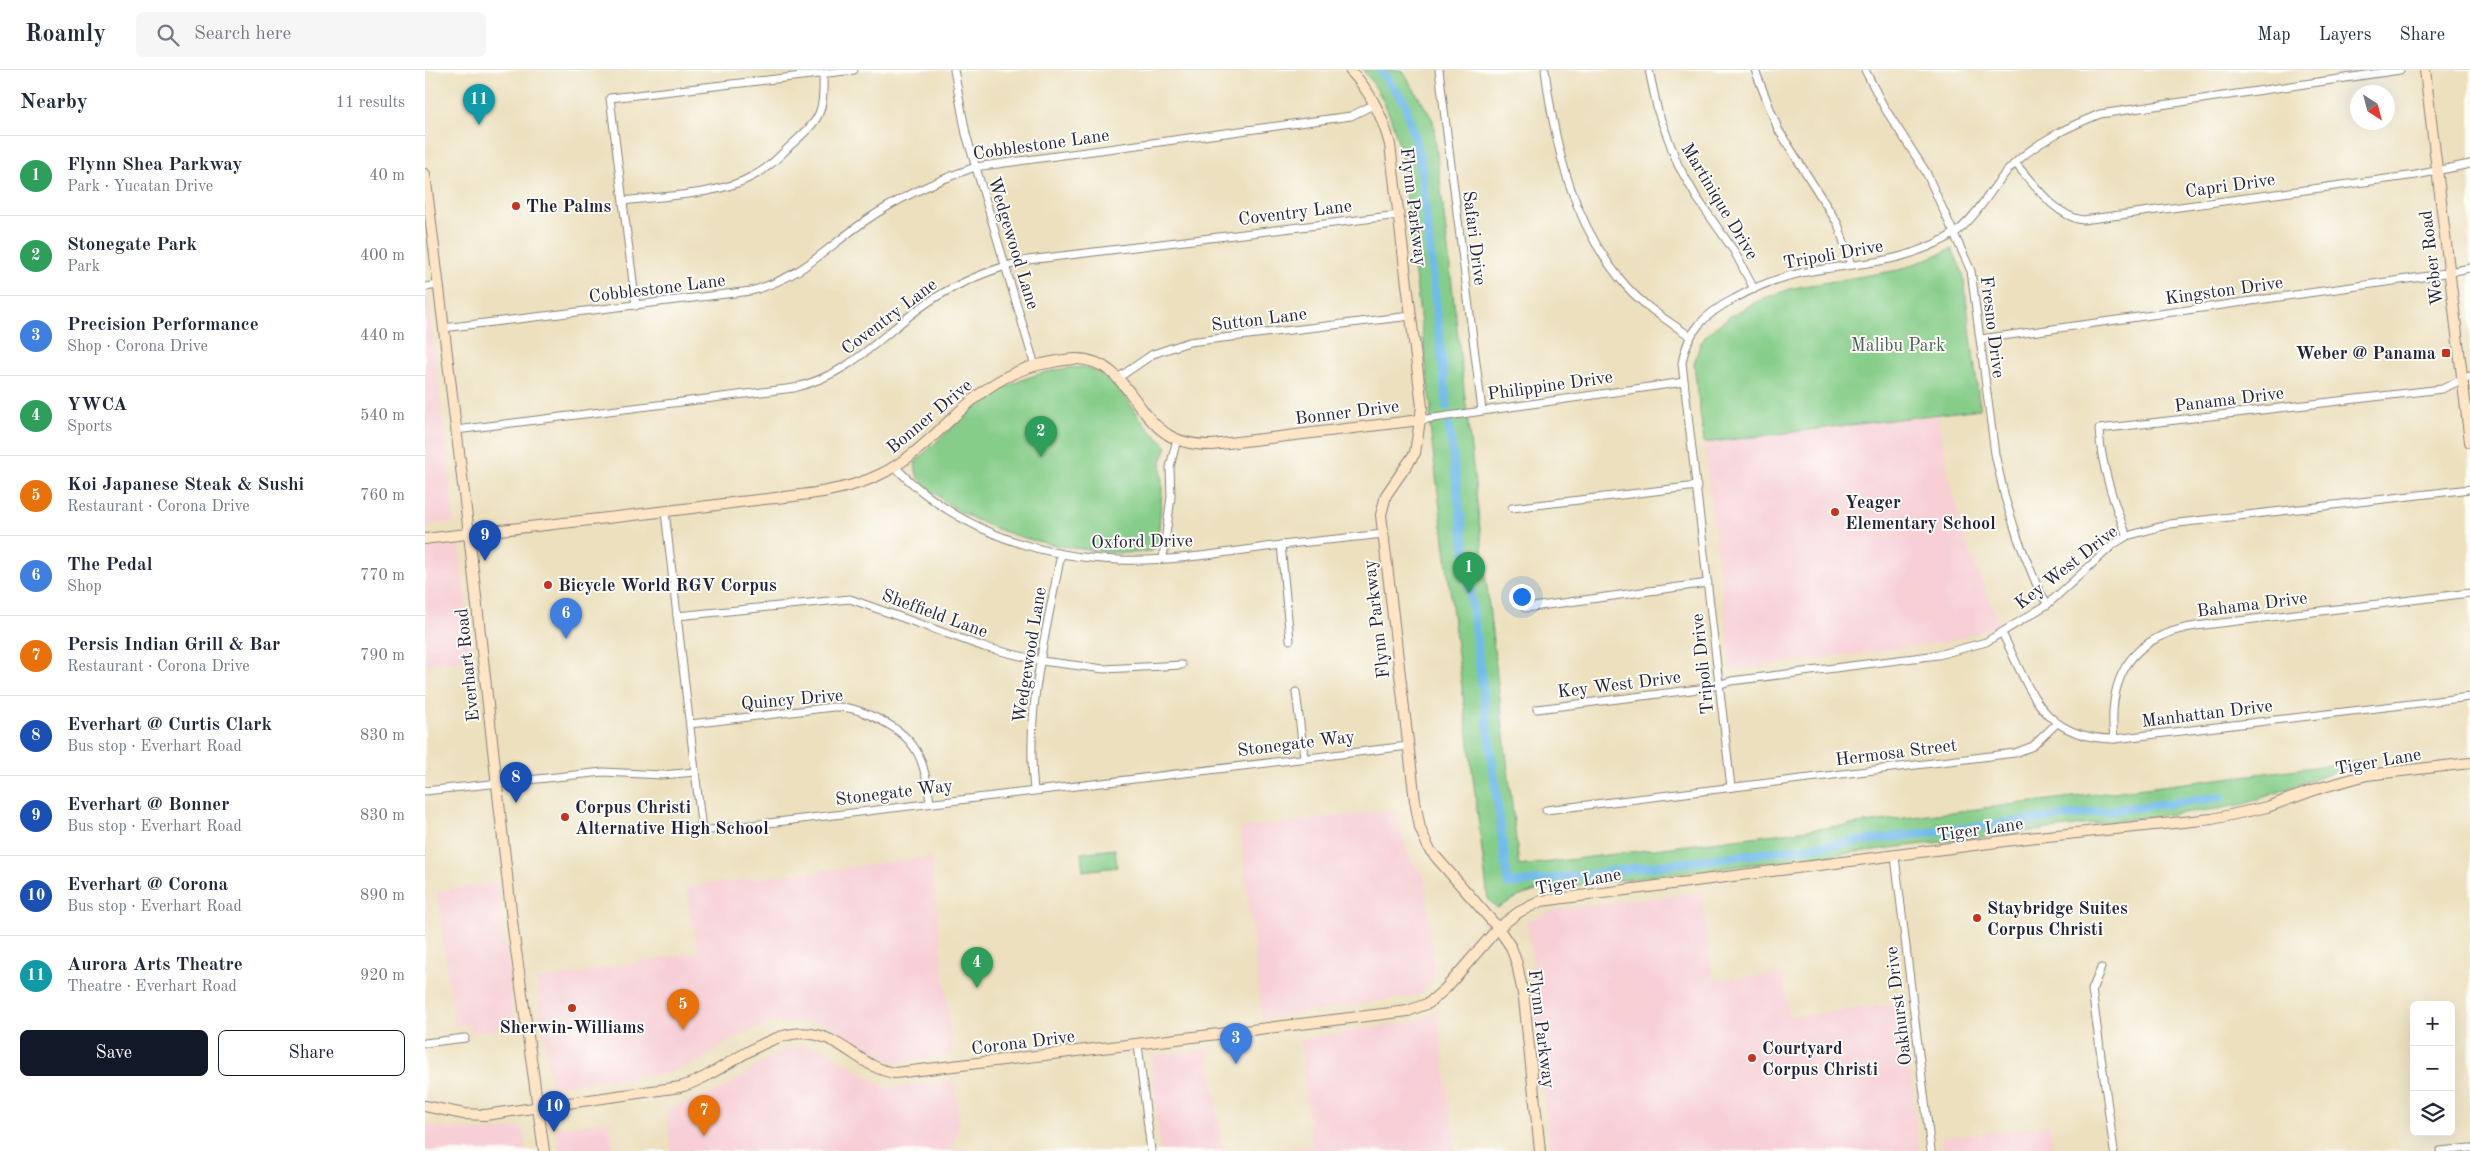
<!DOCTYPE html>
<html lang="en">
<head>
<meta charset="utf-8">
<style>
  body { margin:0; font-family:"Old Standard TT",serif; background:#f6f6f7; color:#1f2937 }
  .controls { position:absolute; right:15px; bottom:15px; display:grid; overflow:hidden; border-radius:8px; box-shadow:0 5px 20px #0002 }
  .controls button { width:45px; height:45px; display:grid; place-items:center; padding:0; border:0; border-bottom:1px solid #e0e1e3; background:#fff; color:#1f2937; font:25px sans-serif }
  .compass { position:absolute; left:1925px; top:15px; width:45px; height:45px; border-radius:50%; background:#fff; box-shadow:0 5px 20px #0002; rotate:144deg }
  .you { position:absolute; left:1096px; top:526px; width:18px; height:18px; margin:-12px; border:4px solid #fff; border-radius:50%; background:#1a73e8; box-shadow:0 0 0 8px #1a73e833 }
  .badge { display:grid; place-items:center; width:32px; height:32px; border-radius:50%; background:#111827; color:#fff; font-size:16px; font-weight:700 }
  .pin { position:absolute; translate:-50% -41px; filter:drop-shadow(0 1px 2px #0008) }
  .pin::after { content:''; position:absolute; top:26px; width:18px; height:15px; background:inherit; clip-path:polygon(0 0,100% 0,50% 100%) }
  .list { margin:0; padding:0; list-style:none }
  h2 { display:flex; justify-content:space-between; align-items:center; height:65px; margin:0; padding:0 20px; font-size:21px }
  h2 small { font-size:16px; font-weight:400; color:#747a83 }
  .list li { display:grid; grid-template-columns:32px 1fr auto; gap:15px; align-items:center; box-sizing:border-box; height:80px; padding:0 20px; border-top:1px solid #e0e1e3 }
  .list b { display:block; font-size:19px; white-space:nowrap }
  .list p { margin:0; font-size:16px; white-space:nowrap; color:#747a83 }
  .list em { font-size:16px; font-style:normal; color:#747a83 }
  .actions { display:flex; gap:10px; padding:15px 20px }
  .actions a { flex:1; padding:11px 0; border:1px solid #111827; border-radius:8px; text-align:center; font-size:18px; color:#111827 }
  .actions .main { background:#111827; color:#fff }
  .icon { flex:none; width:28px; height:28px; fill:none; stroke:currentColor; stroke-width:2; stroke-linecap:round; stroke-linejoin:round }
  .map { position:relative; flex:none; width:2045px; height:1081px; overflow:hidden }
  header { display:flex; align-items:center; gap:30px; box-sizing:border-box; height:70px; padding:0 25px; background:#fff; border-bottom:1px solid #e0e1e3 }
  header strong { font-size:24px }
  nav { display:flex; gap:28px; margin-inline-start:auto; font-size:18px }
  .search { width:350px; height:45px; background:#f6f6f7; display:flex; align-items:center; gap:12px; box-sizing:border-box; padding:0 18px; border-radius:8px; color:#747a83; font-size:19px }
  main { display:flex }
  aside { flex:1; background:#fff }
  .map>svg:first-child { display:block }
</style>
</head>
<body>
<header>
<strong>Roamly</strong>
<div class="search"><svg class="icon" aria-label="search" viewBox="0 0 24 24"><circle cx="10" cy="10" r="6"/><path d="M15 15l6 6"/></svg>Search here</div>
<nav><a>Map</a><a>Layers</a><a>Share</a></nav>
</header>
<main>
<aside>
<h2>Nearby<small>11 results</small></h2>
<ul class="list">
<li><span class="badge" style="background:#2e9e5b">1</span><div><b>Flynn Shea Parkway</b><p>Park · Yucatan Drive</p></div><em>40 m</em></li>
<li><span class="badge" style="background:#2e9e5b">2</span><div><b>Stonegate Park</b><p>Park</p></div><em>400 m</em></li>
<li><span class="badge" style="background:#3f7fe0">3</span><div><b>Precision Performance</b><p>Shop · Corona Drive</p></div><em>440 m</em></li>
<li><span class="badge" style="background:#2e9e5b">4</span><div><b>YWCA</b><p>Sports</p></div><em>540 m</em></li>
<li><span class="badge" style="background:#e8710a">5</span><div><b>Koi Japanese Steak &amp; Sushi</b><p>Restaurant · Corona Drive</p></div><em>760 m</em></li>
<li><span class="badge" style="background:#3f7fe0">6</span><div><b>The Pedal</b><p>Shop</p></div><em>770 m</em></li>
<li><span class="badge" style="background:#e8710a">7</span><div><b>Persis Indian Grill &amp; Bar</b><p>Restaurant · Corona Drive</p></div><em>790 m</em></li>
<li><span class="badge" style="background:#1a4fb4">8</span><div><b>Everhart @ Curtis Clark</b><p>Bus stop · Everhart Road</p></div><em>830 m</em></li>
<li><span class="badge" style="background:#1a4fb4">9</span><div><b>Everhart @ Bonner</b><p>Bus stop · Everhart Road</p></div><em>830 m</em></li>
<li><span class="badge" style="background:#1a4fb4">10</span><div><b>Everhart @ Corona</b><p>Bus stop · Everhart Road</p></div><em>890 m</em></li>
<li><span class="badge" style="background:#0f9aa8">11</span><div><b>Aurora Arts Theatre</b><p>Theatre · Everhart Road</p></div><em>920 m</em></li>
</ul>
<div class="actions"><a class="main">Save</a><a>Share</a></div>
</aside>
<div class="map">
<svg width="2045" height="1081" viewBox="0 0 2045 1081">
  <rect width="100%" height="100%" fill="#fdfcf7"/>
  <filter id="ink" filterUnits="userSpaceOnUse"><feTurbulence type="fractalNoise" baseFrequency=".02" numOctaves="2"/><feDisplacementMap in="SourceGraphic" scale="10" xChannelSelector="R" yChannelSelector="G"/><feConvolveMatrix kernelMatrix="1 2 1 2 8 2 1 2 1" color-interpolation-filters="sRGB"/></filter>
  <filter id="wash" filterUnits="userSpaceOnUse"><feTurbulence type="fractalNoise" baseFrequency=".0096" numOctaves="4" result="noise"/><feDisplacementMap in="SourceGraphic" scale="20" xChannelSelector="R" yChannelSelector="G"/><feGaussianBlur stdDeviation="1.12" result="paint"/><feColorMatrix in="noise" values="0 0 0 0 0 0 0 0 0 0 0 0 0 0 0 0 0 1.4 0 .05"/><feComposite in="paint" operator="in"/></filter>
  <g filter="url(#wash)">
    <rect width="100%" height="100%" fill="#ece0be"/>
    <!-- built -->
    <g fill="#f7cfd5">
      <path d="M3,226l26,226 -29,4v-229z"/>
      <path d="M1514,345l9,59 20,75 31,74 -20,9 -34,10 -214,28 -27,-227z"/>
      <path d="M34,475l13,113 -47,7v-116z"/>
      <path d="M971,739l10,43 19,27 10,98 -16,18 -157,24 -22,-191z"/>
      <path d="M506,787l22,198 -60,8 -69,-40 -52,-1 -40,17 -35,23 -27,11 -119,13 -15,-106 162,-28 -12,-65z"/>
      <path d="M73,813l17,144 -44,6 -2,-9 -15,2 -17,-135z"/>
      <path d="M1277,822l10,88 71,-6 6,43 113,-14 17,148h-369l-15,-140 4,-1 -12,-89 32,-12z"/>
      <path d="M1013,941l17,140h-179l36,-5 -13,-107 114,-17z"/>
      <path d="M380,975l21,5 59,38 69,-8 6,41 -8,28 13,-1v3h-294l-5,-41 55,-20 47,-31 16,-9z"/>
      <path d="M783,979l15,102h-63l-9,-95z"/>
      <path d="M185,1051l3,30h-54l-3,-23z"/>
      <path d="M0,1053l22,6 29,2 47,-3 3,23h-101z"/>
      <path d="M1625,1055l3,26h-111l-1,-13z"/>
    </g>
    <!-- green -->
    <g fill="#86cd89" stroke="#547862">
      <path d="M938,0h39l31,50 86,746 851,-106 -126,44 -27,5 -678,81 -19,6 -23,12 -9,-9 -58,-472 1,-20 -31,-257c-7,-30 -17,-56 -37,-80z"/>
      <path d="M1527,179l11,24 17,136 -276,34 -10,-79 6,-20 9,-12 20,-15 33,-18 31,-11 106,-18z"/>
      <path d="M659,297c39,12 41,36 66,63 5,6 12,10 17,17l-6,14 1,29 -4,49 -2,8 -5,4c-20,4 -41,1 -61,-1 -63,-7 -129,-25 -173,-74l-2,-14c54,-50 91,-92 169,-95z"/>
      <path d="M690,779l2,18 -34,4 -2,-18z"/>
    </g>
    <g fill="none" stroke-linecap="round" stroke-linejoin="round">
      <!-- canal -->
      <g stroke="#71bbea" stroke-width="9">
        <path d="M955,0l25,33 15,55 27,249"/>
        <path d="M1024,356l59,458 713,-87"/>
      </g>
    </g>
  </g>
  <g filter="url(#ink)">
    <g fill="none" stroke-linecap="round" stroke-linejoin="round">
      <!-- street casing -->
      <g stroke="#87817c" stroke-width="9">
        <g id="street">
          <path d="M529,0l12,64 69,232"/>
          <path d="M1014,0l43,340"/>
          <path d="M1120,0c10,78 28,156 82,217 18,20 41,34 63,49"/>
          <path d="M1224,0l9,42 20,53 19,33 37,53 20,38"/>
          <path d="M1330,0l23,59 60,95 13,41"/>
          <path d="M1440,0l19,37 42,65 45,99 24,183 10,44 13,41 22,54 8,11"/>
          <path d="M1590,93c18,20 40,53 68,57l333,-45 54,-11"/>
          <path d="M199,131c37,-5 95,-6 127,-24 15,-7 27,-19 39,-31 30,-27 34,-31 33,-72"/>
          <path d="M0,217l13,-2"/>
          <path d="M211,236l-26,-208 244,-28"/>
          <path d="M18,258l308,-37c53,-15 71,-40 114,-70 33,-23 71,-40 110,-54l376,-51 24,-12"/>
          <path d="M1556,269l448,-63 41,-8"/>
          <path d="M693,308l35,-24 36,-12 222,-26"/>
          <path d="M995,350l264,-38"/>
          <path d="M31,360l338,-42c61,-16 82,-49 130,-83 32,-22 67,-36 104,-45l371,-45"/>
          <path d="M470,397c59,61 140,90 224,93 54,2 109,-8 162,-15 34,-4 68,-7 102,-11"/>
          <path d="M1087,438l185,-22"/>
          <path d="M240,442l37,319 706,-85"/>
          <path d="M1702,466c-14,-34 -26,-70 -28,-107l343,-40 28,-13"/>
          <path d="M856,475l9,95"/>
          <path d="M738,488l8,-61 -1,-30 7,-28"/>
          <path d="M1100,538l183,-25"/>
          <path d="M252,546l173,-17 134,48 57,14 63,8 78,-4"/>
          <path d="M1577,563c29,57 38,105 112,106l356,-42"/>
          <path d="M871,622l8,65"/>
          <path d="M1112,639l170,-21 24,-7 207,-26 48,-13 62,-38 66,-60 13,-8 43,-12 300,-35"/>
          <path d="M265,654l143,-17c16,-1 27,4 41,10 43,19 51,42 56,86"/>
          <path d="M1689,669c-7,-62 17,-103 82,-113l274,-33"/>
          <path d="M1306,717l-49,-424c5,-32 24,-50 52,-64 21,-12 43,-21 67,-26 36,-8 76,-8 111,-20 16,-6 35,-13 48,-24 21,-17 34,-47 55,-66 25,-23 55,-37 85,-49l300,-44"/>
          <path d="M609,720c-9,-81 12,-156 27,-236"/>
          <path d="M0,721l178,-19 59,3 33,-3"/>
          <path d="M1121,740l469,-57 18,-7 23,-22"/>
          <path d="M1470,787l36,294"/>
          <path d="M1676,898l-9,22 22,161"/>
          <path d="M0,973l40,-5"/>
          <path d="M713,975l13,106"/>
          <path d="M2015,1081l30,-3"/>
        </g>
      </g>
      <!-- secondary casing -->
      <g stroke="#87817c" stroke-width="12">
        <g id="secondary">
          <path d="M925,0c20,21 33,47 40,75l32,262 -7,46 -29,42 -5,20 34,286 5,27 9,21 69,79 13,19 6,17 7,35 16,152"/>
          <path d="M2000,0l45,372"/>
          <path d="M0,104l44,360 44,395 31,222"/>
          <path d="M0,469c105,-13 210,-23 314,-37 47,-6 98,-7 140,-27 63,-30 89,-95 163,-111 12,-2 23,-5 35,-5 47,1 56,53 90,75 13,9 29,11 45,11l208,-25"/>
          <path d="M0,1036l39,8 21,1 195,-28c44,-12 90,-64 137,-52 29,7 48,34 78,38l513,-62 21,-8 17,-15 52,-60 21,-16 22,-11 487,-63 184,-19 55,-12 53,-19 47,-13 103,-12"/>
        </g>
      </g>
      <!-- street -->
      <use href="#street" stroke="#fff" stroke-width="7"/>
      <!-- secondary -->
      <use href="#secondary" stroke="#fee5c5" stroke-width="10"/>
    </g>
  </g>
  <!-- markers -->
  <g fill="#c8321e" stroke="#fdfcf7" stroke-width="2">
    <circle cx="91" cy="136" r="5"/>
    <rect x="2016" y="278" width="10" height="10" rx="2.5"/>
    <circle cx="1410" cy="442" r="5"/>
    <circle cx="123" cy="515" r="5"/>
    <circle cx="140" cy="747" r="5"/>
    <circle cx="1552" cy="848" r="5"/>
    <circle cx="147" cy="938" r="5"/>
    <circle cx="1327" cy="988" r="5"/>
  </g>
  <g text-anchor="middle" stroke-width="4" stroke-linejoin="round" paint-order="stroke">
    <!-- street labels -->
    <g font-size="18" fill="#22223b" stroke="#fdfcf7">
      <text transform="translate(616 74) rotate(-8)" y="6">Cobblestone Lane</text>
      <text transform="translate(1805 115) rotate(-8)" y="6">Capri Drive</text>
      <text transform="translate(1295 131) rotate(59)" y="6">Martinique Drive</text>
      <text transform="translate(989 137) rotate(83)" y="6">Flynn Parkway</text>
      <text transform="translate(870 142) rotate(-7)" y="6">Coventry Lane</text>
      <text transform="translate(1050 168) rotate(83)" y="6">Safari Drive</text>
      <text transform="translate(589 173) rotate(73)" y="6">Wedgewood Lane</text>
      <text transform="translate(1408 184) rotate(-10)" y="6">Tripoli Drive</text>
      <text transform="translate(2006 188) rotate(-97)" y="6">Weber Road</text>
      <text transform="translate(232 218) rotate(-7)" y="6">Cobblestone Lane</text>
      <text transform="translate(1799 220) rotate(-8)" y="6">Kingston Drive</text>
      <text transform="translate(464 246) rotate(-37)" y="6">Coventry Lane</text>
      <text transform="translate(834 249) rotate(-7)" y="6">Sutton Lane</text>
      <text transform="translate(1568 257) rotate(83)" y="6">Fresno Drive</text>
      <text transform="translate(1125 315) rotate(-8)" y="6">Philippine Drive</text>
      <text transform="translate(1804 329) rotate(-7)" y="6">Panama Drive</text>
      <text transform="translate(922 342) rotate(-7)" y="6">Bonner Drive</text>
      <text transform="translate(504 346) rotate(-40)" y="6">Bonner Drive</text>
      <text transform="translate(717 471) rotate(-1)" y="6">Oxford Drive</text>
      <text transform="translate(1641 497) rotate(-38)" y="6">Key West Drive</text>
      <text transform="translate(1827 534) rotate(-7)" y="6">Bahama Drive</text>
      <text transform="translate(510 543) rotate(20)" y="6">Sheffield Lane</text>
      <text transform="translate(951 549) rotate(-97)" y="6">Flynn Parkway</text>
      <text transform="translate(604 585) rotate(-81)" y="6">Wedgewood Lane</text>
      <text transform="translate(1277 594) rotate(-96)" y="6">Tripoli Drive</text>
      <text transform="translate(42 595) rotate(-96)" y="6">Everhart Road</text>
      <text transform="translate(1194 614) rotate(-7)" y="6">Key West Drive</text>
      <text transform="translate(367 629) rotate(-5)" y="6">Quincy Drive</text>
      <text transform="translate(1782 643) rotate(-7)" y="6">Manhattan Drive</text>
      <text transform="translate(871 673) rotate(-7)" y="6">Stonegate Way</text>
      <text transform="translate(1471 682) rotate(-7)" y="6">Hermosa Street</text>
      <text transform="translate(1953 691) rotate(-10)" y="6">Tiger Lane</text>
      <text transform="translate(469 722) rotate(-7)" y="6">Stonegate Way</text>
      <text transform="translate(1555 759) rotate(-8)" y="6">Tiger Lane</text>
      <text transform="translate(1153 811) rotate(-10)" y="6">Tiger Lane</text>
      <text transform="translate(1473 936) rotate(-97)" y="6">Oakhurst Drive</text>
      <text transform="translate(1117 959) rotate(83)" y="6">Flynn Parkway</text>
      <text transform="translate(598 972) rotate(-7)" y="6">Corona Drive</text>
    </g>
    <!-- poi labels -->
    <g font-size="18" font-weight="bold" fill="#22223b" stroke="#fdfcf7" text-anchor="start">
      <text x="101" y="142">The Palms</text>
      <text x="2011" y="289" text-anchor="end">Weber @ Panama</text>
      <text x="1420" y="438">Yeager<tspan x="1420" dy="21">Elementary School</tspan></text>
      <text x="133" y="521">Bicycle World RGV Corpus</text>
      <text x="150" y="743">Corpus Christi<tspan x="150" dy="21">Alternative High School</tspan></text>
      <text x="1562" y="844">Staybridge Suites<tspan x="1562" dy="21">Corpus Christi</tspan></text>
      <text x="147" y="963" text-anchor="middle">Sherwin-Williams</text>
      <text x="1337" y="984">Courtyard<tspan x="1337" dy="21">Corpus Christi</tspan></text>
    </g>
    <!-- park labels -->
    <g font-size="18" fill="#455e56" stroke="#fdfcf7">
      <text x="1473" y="281">Malibu Park</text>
    </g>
  </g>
</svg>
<div class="controls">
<button>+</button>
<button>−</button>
<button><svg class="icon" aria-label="layers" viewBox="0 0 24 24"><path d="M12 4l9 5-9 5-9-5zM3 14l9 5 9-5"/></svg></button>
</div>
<svg class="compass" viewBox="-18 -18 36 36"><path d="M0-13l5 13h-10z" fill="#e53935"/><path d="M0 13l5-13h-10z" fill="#747a83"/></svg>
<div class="you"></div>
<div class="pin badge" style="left:1044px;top:523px;background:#2e9e5b">1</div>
<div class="pin badge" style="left:616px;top:387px;background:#2e9e5b">2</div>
<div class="pin badge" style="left:811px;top:994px;background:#3f7fe0">3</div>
<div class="pin badge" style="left:552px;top:918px;background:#2e9e5b">4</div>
<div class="pin badge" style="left:258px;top:960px;background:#e8710a">5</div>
<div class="pin badge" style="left:141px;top:569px;background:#3f7fe0">6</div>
<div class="pin badge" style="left:279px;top:1066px;background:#e8710a">7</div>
<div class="pin badge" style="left:91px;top:733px;background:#1a4fb4">8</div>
<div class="pin badge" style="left:60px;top:491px;background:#1a4fb4">9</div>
<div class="pin badge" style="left:129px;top:1062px;background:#1a4fb4">10</div>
<div class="pin badge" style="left:54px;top:55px;background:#0f9aa8">11</div>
</div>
</main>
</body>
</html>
